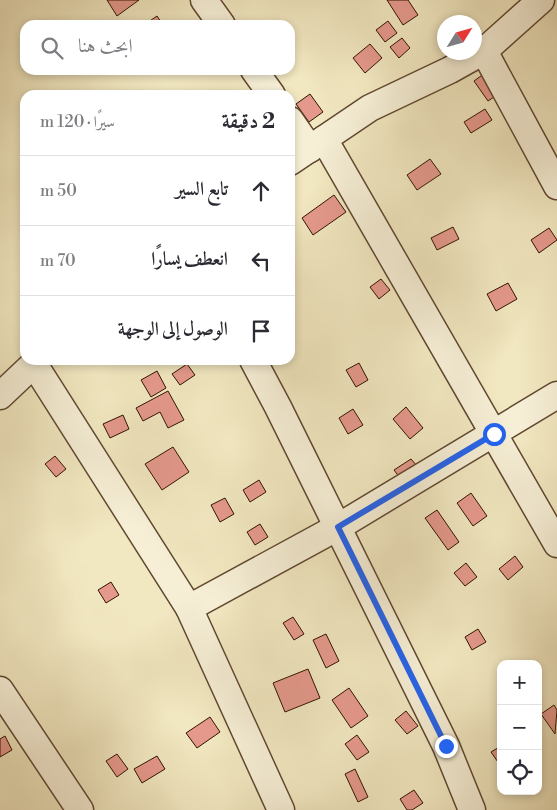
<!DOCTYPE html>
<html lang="ar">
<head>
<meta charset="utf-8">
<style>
  body { margin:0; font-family:"Libre Bodoni",Amiri,serif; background:#f2f2f3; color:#2b2b33; direction:rtl }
  .controls { position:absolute; right:15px; bottom:15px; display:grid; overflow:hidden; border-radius:10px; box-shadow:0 2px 8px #0003 }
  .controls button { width:45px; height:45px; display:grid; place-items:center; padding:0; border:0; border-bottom:1px solid #e1e1e2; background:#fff; color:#2b2b33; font:25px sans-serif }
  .compass { position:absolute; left:437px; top:15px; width:45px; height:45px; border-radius:50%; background:#fff; box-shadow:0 2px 8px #0003; rotate:53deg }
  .stop { position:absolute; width:15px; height:15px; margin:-11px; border:4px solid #2563eb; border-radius:50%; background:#fff }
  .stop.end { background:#2563eb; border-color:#fff; box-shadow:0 1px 5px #0008 }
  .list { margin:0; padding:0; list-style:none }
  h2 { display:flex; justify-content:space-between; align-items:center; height:65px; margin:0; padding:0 20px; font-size:21px }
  h2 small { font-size:16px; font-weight:400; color:#7c7c81 }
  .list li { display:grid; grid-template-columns:32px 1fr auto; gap:15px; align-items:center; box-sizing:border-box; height:70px; padding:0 20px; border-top:1px solid #e1e1e2 }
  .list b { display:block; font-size:19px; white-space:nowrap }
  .list em { font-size:16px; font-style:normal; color:#7c7c81 }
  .icon { flex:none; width:28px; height:28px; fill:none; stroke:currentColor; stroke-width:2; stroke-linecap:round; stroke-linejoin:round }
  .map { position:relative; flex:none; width:557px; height:810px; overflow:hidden; direction:ltr }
  .search { position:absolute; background:#fff; box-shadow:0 2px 8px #0003; left:20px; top:20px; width:275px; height:55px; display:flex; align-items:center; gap:12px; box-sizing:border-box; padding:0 18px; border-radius:15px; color:#7c7c81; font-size:19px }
  .panel { position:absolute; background:#fff; box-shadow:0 2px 8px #0003; left:20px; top:90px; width:275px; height:275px; border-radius:15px; direction:rtl }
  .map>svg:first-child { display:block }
</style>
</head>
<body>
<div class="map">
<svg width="557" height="810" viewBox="0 0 557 810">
  <rect width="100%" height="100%" fill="#f1e7c0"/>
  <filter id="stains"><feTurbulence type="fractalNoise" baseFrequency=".004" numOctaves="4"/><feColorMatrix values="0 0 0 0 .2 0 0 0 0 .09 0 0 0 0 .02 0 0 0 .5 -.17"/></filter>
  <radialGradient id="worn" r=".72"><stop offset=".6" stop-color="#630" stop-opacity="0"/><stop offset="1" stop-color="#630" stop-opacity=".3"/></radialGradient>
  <!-- building -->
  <g fill="#e5998c" stroke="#301300">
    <path d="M107,0h32l-22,16z"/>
    <path d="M387,0h21l10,15 -15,10z"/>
    <path d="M157,16l6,9h-19z"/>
    <path d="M388,21l9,12 -12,9 -9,-12z"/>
    <path d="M402,38l8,10 -11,10 -9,-11z"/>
    <path d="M370,44l12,14 -17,15 -12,-15z"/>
    <path d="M485,73l15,20 -12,8 -14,-20z"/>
    <path d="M310,94l13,18 -14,10 -13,-18z"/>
    <path d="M485,109l7,11 -21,13 -7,-11z"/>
    <path d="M430,159l11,15 -24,16 -10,-15z"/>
    <path d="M334,195l12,17 -33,23 -11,-17z"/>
    <path d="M453,227l6,12 -22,11 -6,-12z"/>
    <path d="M549,228l8,12 -18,13 -8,-13z"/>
    <path d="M381,279l9,11 -11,9 -9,-12z"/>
    <path d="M508,283l9,16 -21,12 -9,-17z"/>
    <path d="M359,363l9,17 -12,7 -10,-17z"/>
    <path d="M187,364l8,11 -15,10 -8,-11z"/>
    <path d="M157,371l9,17 -15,9 -10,-17z"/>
    <path d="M168,391l16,29 -16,8 -8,-16 -17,9 -7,-13z"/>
    <path d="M406,407l17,21 -13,11 -17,-20z"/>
    <path d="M353,409l10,16 -15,9 -9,-16z"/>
    <path d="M123,415l6,14 -19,9 -7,-14z"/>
    <path d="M173,447l16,25 -27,18 -17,-26z"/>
    <path d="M55,456l11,13 -10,8 -11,-13z"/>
    <path d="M411,459l6,7 -17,12 -6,-8z"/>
    <path d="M259,480l7,12 -16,10 -7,-12z"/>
    <path d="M471,493l16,23 -14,10 -16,-23z"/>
    <path d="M225,498l9,16 -14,8 -9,-17z"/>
    <path d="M437,510l22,32 -11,8 -23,-32z"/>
    <path d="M260,524l8,13 -13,8 -8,-13z"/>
    <path d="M515,556l8,11 -15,13 -9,-11z"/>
    <path d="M466,563l11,14 -12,9 -11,-13z"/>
    <path d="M111,582l8,13 -13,8 -8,-13z"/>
    <path d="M293,617l11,17 -10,6 -11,-17z"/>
    <path d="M478,629l8,13 -14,8 -7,-13z"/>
    <path d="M326,634l13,27 -13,7 -13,-28z"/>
    <path d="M308,669l12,29 -35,14 -12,-29z"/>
    <path d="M349,688l19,28 -17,12 -19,-28z"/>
    <path d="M554,705l3,5 -2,24 -14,-20z"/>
    <path d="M406,711l12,15 -11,8 -12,-14z"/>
    <path d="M210,717l10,15 -23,16 -11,-15z"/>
    <path d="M357,735l12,17 -12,8 -12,-16z"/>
    <path d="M5,736l7,14 -12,7v-18z"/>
    <path d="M501,746v19h-1l-9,-13z"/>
    <path d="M117,754l11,15 -11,8 -11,-16z"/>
    <path d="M157,756l8,13 -23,14 -8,-14z"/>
    <path d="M355,769l13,28 -10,5 -13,-28z"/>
    <path d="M414,790l9,13 -11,7h-5l-7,-11z"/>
  </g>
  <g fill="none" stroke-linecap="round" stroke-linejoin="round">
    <!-- minor casing -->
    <g stroke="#604830" stroke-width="29">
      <g id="minor">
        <path d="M204,0l18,25"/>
        <path d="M484,51l73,135"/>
        <path d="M254,70l18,25"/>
        <path d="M290,120l20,29"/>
        <path d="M324,139l233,405"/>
        <path d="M290,162l80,-54 80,-38 34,-19 57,-51"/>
        <path d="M253,360l25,47 168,339 26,64"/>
        <path d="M34,364l155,244 92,202"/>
        <path d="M0,396l38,-36"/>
        <path d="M189,608l149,-81 219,-132"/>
        <path d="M0,690l80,120"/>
      </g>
    </g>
    <!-- minor -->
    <use href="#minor" stroke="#f6efd6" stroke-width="26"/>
  </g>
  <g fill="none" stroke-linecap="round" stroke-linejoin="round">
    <!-- route -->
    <path stroke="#2563eb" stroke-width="6" d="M446,746l-108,-219 156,-93"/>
  </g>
  <rect width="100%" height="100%" filter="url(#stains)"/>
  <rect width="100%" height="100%" fill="url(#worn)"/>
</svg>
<div class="controls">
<button>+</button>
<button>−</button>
<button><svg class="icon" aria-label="locate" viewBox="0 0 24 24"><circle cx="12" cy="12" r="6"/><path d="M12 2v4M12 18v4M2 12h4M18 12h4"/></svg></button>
</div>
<svg class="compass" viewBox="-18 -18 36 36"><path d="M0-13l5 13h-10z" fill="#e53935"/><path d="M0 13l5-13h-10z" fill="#7c7c81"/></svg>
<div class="stop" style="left:494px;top:434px"></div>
<div class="stop end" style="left:446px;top:746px"></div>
<div class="search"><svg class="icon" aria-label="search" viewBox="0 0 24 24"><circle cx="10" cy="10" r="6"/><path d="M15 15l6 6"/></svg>ابحث هنا</div>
<section class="panel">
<h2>2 دقيقة<small>سيرًا · 120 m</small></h2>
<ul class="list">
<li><svg class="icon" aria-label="ahead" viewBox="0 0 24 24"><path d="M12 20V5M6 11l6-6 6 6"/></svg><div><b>تابع السير</b></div><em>50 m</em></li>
<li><svg class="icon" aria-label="left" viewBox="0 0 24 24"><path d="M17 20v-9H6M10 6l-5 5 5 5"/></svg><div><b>انعطف يسارًا</b></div><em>70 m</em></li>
<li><svg class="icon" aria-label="arrive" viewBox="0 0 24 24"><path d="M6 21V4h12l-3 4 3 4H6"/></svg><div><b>الوصول إلى الوجهة</b></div></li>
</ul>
</section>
</div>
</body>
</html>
